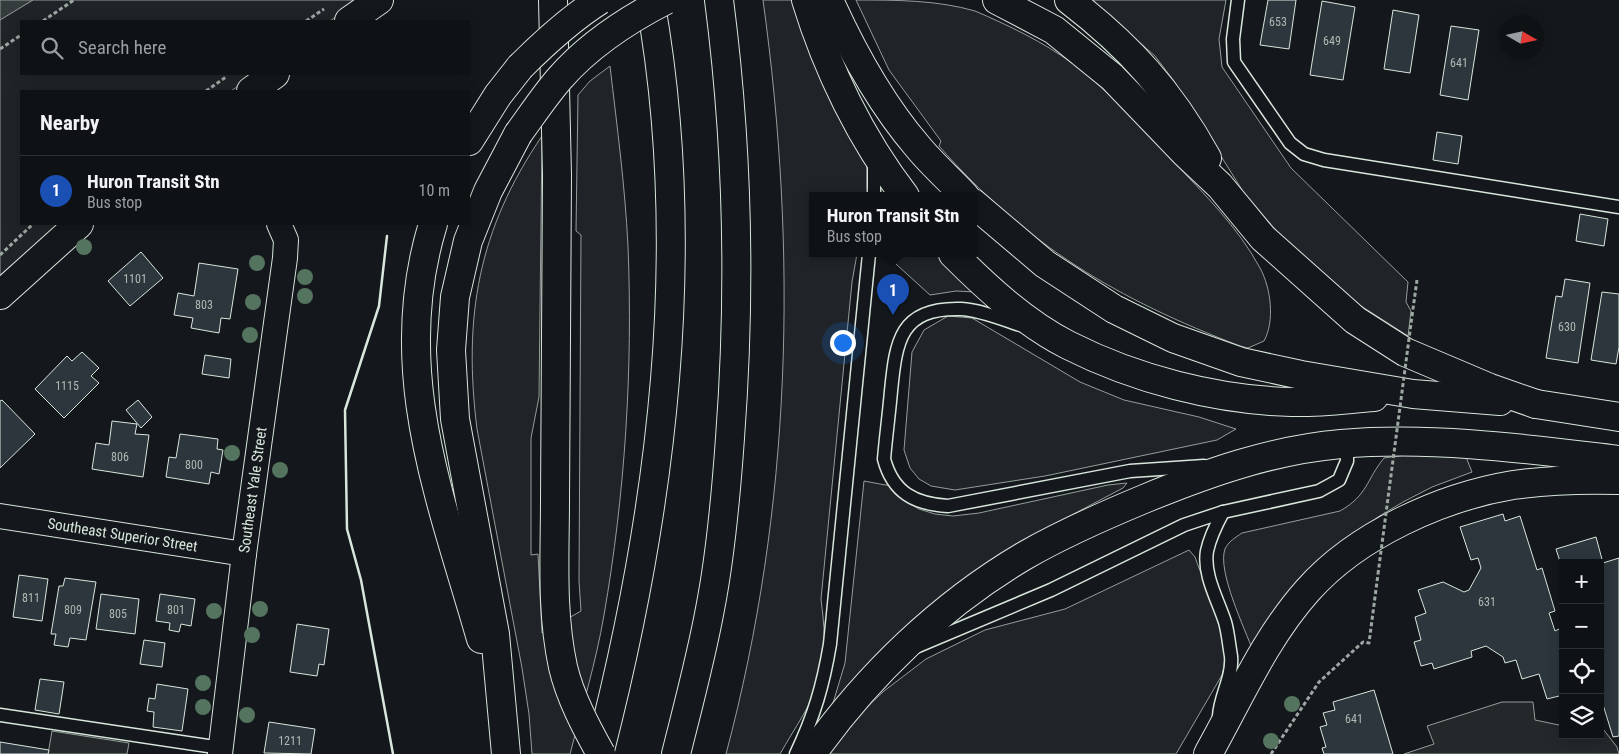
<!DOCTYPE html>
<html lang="en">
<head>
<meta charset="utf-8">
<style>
  body { margin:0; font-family:"Roboto Condensed",sans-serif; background:#181b1e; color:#f1f3f6 }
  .controls { position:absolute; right:15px; bottom:15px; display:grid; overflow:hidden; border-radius:0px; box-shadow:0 2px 12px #0003 }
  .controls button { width:45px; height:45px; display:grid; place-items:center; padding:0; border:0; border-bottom:1px solid #2f3234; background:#0f1215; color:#f1f3f6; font:25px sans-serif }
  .compass { position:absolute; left:1499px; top:15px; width:45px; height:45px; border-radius:50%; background:#0f1215; box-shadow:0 2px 12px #0003; rotate:99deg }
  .you { position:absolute; left:842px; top:342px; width:18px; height:18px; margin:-12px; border:4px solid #fff; border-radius:50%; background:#1a73e8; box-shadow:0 0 0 8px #1a73e833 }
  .badge { display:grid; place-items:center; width:32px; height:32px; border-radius:50%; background:#2563eb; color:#fff; font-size:16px; font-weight:700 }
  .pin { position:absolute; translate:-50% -41px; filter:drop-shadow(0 1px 2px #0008) }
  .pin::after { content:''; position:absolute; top:26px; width:18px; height:15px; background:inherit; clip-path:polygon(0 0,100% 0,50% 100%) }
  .popup { position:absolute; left:809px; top:192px; width:168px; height:65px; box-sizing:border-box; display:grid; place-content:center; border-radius:0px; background:#0f1215; filter:drop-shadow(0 1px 4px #0005); font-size:16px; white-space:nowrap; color:#9b9ea0 }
  .popup b { font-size:19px; color:#f1f3f6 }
  .popup::after { content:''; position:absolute; left:50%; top:100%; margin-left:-10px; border:10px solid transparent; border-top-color:#0f1215 }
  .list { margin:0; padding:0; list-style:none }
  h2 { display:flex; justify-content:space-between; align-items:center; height:65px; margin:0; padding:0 20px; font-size:21px }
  h2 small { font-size:16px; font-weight:400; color:#9b9ea0 }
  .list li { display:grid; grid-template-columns:32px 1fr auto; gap:15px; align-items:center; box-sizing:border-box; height:70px; padding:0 20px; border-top:1px solid #2f3234 }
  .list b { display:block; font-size:19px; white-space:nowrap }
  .list p { margin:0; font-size:16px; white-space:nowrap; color:#9b9ea0 }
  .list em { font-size:16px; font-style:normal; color:#9b9ea0 }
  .icon { flex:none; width:28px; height:28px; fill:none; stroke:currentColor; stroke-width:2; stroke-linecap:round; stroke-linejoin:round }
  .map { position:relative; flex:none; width:1619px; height:754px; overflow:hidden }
  .search { position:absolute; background:#0f1215; box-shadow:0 2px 12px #0003; left:20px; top:20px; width:450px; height:55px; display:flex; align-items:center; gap:12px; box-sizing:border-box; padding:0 18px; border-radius:0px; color:#9b9ea0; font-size:19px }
  .panel { position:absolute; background:#0f1215; box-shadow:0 2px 12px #0003; left:20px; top:90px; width:450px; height:135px; border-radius:0px }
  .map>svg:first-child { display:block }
</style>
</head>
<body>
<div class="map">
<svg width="1619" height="754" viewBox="0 0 1619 754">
  <rect width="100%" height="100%" fill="#14181c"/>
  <!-- green -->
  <g fill="#202428" stroke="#939e99">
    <path d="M27,0h333l-30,21h-309v53h234l-24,17h-210v133h45l-66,58v-265z"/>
    <path d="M763,0h34l66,150 7,25 -2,21h-55v58h44l-5,28 -31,317c3,25 6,51 0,76 -8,28 -27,54 -41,79h-54c66,-248 72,-500 37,-754z"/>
    <path d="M856,0c40,0 81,0 119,11 33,14 68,31 97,52 37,28 68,63 100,97 32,34 66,67 88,108 11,20 15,53 4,73l-16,7 -8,-2c-123,-47 -213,-100 -301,-200l2,-5 -52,-71z"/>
    <path d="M1091,0h135l-7,39 3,28 69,101 117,114 -2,20 5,9 -3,25 -61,-39 -57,-52 -41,-44 -75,-120 -19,-25z"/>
    <path d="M610,66c7,60 15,120 18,180 5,123 -3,248 -24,369 -8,47 -22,93 -34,139h-38l-3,-40 -7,-46 -45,-239c-14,-112 1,-199 65,-293l-3,261 -8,41v117l7,-1 4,79 39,-22 -2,-30 2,-346 -5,-4 2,-136 12,-14z"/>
    <path d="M885,254h64l26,38 -19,-1 -26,4z"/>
    <path d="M948,316l24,2 108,64 44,18 75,17 37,12 -19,11 -172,36 -90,14 -24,-4 -12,-7 -9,-11 -6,-18 8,-98 12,-22z"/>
    <path d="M1406,455l60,2 6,15 -40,15 -29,15 -25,15 -23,17 -102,117c-8,-22 -36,-80 -28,-102 3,-7 11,-12 17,-16l98,-22c28,-16 26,-31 44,-53z"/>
    <path d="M864,481l27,5 12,14 16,9 16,5 18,2 26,-3 129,-28 19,-2 -4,5 -74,39 -165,122 -51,54 12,-40z"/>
    <path d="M1189,550l6,7c11,32 38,86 27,118l-46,79h-347l34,-43 21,-20 42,-32 59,-29 80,-21z"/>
  </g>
  <!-- parking -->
  <g fill="#24282b" stroke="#939e99">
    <path d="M1502,702h31l2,18 24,5 4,-11v21h37v-10l17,22 2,7h-215l30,-10 -7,-18z"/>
    <path d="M52,731l77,12 -2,11h-79z"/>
  </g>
  <!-- water -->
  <path fill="#363b3e" stroke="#939e99" d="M0,0h33l-33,20z"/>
  <!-- building -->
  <g fill="#2c363c" stroke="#d8e6dc">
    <path d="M1268,0h28l-7,49 -29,-4z"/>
    <path d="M1322,1l33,6 -12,73 -33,-5z"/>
    <path d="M1393,10l26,5 -9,58 -26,-4z"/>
    <path d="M1451,26l28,4 -11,70 -28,-5z"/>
    <path d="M1437,132l25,4 -4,28 -25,-4z"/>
    <path d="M1580,214l28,5 -4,27 -28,-5z"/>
    <path d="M141,252l22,26 -33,28 -22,-25z"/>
    <path d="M199,263l39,6 -8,50 -9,-1 -2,15 -28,-5 2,-10 -19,-3 4,-22 16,3z"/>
    <path d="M1565,279l25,4 -12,80 -32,-5 10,-62 6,1z"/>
    <path d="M1602,292l17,2v53l-3,17 -25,-4z"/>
    <path d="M82,352l17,16 -8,8 8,7 -35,35 -29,-29 32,-33 5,5z"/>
    <path d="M205,355l26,4 -2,19 -27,-4z"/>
    <path d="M2,400l33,34 -35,34v-67z"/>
    <path d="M138,400l14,17 -11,11 -15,-18z"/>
    <path d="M112,421l25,3 -2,10 14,1 -6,42 -51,-8 4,-26 13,2z"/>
    <path d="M180,434l38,5 -1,10 6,1 -4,24 -8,-2 -2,12 -43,-7 3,-20 7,1z"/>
    <path d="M1503,514l2,7 15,-5 17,54 5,-2 13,43 -6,2 6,18 4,-2 4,11v55l-16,4 -8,-25 -17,5 -6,-19 -11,3 -2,-6 -17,-11 -15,5 1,6 -38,12 -2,-6 -11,3 -7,-24 7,-2 -6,-23 11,-4 -8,-23 25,-8 21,10 5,-2 12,-22 -3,-10 -7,2 -11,-33z"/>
    <path d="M1596,537l7,26 16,-5v178l-6,1 -13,-42v-132h-37v8l-7,-22z"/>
    <path d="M19,575l29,4 -6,42 -29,-4z"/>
    <path d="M65,578l31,4 -10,58 -16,-2 -2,9 -14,-2 2,-11h-5l8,-48h4z"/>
    <path d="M101,594l38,5 -4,35 -39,-5z"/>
    <path d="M160,594l35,5 -4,27 -10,-2 -2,8 -10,-2 1,-7 -14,-2z"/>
    <path d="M297,624l32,5 -5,36 -5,-1 -2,12 -27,-4z"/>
    <path d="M144,640l21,3 -3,24 -22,-3z"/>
    <path d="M40,679l24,3 -5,32 -24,-4z"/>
    <path d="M157,684l31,5 -6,42 -29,-4 1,-15 -7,-1 2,-13 6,1z"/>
    <path d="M1374,690l19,64h-69l-2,-6 4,-1 -6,-20 7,-2 -4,-12 12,-3 -2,-8z"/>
    <path d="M269,722l46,7 -4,25 -47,-1z"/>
    <path d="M0,742l49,8 -1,4h-48z"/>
  </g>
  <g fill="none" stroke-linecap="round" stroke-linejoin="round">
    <!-- service casing -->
    <g stroke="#d8e6dc" stroke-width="15">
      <g id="service">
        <path d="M1238,0l-5,39 1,23 56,81 14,11 20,6 295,47"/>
        <path d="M874,161v35"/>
        <path d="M1020,325c-18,-6 -40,-15 -59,-16 -61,-2 -65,32 -70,82 -2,23 -5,45 -7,68 9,34 31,45 64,47l182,-35 74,-5"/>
        <path d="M918,646l133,-56 133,-65 39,-13 96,-21 20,-11 8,-19v-17"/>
        <path d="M0,715l221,33"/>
        <path d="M1219,716c1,-20 14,-39 12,-60 -2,-11 -3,-24 -6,-34 -7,-22 -22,-47 -18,-71 3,-14 9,-26 16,-39"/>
        <path d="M796,754c18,-38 27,-68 34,-110l39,-390"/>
      </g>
    </g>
    <!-- minor casing -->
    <g stroke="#d8e6dc" stroke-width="26">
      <g id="minor">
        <path id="s1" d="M0,516l244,38"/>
        <path id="s2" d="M220,754l24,-200 41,-296 1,-18 -7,-16"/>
      </g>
    </g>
    <!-- tertiary casing -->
    <g stroke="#d8e6dc" stroke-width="30">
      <g id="tertiary">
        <path d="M349,21l30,-21"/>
        <path d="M251,91l24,-17"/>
        <path d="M0,295l79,-71"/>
      </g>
    </g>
    <!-- secondary casing -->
    <g stroke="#d8e6dc" stroke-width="30">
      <path id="secondary" d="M1536,404l83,13"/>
    </g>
    <!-- motorway casing -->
    <g stroke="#d8e6dc" stroke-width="30">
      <g id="motorway">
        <path d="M553,0l4,175 -2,324"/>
        <path d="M806,0c21,69 55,139 99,196"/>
        <path d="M829,0c23,51 52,104 89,147 14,17 32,33 47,49"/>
        <path d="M997,0l57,30 58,47 73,76 35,33 43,52 92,82 50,32 85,36 46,16"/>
        <path d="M1069,0c60,46 101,91 138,158"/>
        <path d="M469,141l29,-46 22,-28"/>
        <path d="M973,203l72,61 69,45 59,29 68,24 60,13 112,19 87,7"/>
        <path d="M433,224c-45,146 8,275 48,415"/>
        <path d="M953,254c34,34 72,69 115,91 67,34 148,55 223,57 27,1 56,-3 83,-5"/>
        <path d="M506,754l-11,-120 -40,-215 -4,-69 4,-53 13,-56 20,-50 30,-57"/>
        <path d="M599,754c63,-244 96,-504 51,-754"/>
        <path d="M676,754c12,-48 25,-96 34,-145 11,-56 16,-114 20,-171 11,-146 8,-292 -11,-438"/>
        <path d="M812,754c56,-79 129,-149 212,-198 38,-22 79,-40 120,-57 63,-26 128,-49 197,-55 92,-8 187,5 278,16"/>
        <path d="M1208,754c31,-55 57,-116 100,-164 49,-55 133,-93 205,-105 35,-5 71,-6 106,-5"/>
      </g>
    </g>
    <!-- path -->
    <g stroke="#9da8a2" stroke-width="3" stroke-dasharray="4 2.5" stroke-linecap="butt">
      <path d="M43,21l31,-21"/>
      <path d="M306,21l18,-12"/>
      <path d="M0,49l21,-14"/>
      <path d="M206,91l20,-14"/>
      <path d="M0,255l33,-31"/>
      <path d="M1412,316l5,-36"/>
      <path d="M1271,754l48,-72 44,-40 6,1 9,-69"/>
    </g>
    <!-- service -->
    <use href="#service" stroke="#14181c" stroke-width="12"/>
    <!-- minor -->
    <use href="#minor" stroke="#14181c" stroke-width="24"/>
    <!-- tertiary -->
    <use href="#tertiary" stroke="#14181c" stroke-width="28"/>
    <!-- secondary -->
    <use href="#secondary" stroke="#14181c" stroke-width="28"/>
    <!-- motorway -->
    <use href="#motorway" stroke="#14181c" stroke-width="28"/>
    <!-- motorway-bridge casing -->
    <g stroke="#d8e6dc" stroke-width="30" stroke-linecap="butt">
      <g id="motorway-bridge">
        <path d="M520,67c25,-25 50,-48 80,-67"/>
        <path d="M518,134c14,-19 27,-39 42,-56 28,-32 69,-59 106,-78"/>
        <path d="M555,499c0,56 -4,113 8,168 7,30 23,60 38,87"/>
      </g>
    </g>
    <!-- path-bridge -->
    <path stroke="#9da8a2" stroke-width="3" stroke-dasharray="4 2.5" stroke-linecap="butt" d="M1378,574l34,-258"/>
    <!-- motorway-bridge -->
    <use href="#motorway-bridge" stroke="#14181c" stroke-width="28"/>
    <!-- wall -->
    <path stroke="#d8e6dc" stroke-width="2.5" d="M387,236l-8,70 -34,104 2,119 14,51 32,174"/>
  </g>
  <!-- trees -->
  <g fill="#55745f">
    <circle cx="84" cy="247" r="8"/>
    <circle cx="257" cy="263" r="8"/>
    <circle cx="305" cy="277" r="8"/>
    <circle cx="305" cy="296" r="8"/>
    <circle cx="253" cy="302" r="8"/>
    <circle cx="250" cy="335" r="8"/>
    <circle cx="232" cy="453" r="8"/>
    <circle cx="280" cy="470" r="8"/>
    <circle cx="260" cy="609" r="8"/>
    <circle cx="214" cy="611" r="8"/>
    <circle cx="252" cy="635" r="8"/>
    <circle cx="203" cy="683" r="8"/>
    <circle cx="1292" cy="704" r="8"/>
    <circle cx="203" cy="707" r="8"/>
    <circle cx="247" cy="715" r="8"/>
    <circle cx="1271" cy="741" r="8"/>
  </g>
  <g text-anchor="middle" stroke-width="4" stroke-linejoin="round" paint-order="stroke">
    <!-- number labels -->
    <g font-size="12" fill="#adbab4">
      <text x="1278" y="26">653</text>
      <text x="1332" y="45">649</text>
      <text x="1459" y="67">641</text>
      <text x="135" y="283">1101</text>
      <text x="204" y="309">803</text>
      <text x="1567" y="331">630</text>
      <text x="67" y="390">1115</text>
      <text x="120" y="461">806</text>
      <text x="194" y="469">800</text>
      <text x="31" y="602">811</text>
      <text x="1487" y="606">631</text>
      <text x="73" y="614">809</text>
      <text x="176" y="614">801</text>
      <text x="118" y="618">805</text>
      <text x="1354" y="723">641</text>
      <text x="290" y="745">1211</text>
    </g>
    <!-- street labels -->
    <g font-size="15" fill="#d8e6dc" stroke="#14181c">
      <text dy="5" stroke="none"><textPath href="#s2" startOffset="266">Southeast Yale Street</textPath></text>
      <text dy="5" stroke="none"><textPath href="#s1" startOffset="124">Southeast Superior Street</textPath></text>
    </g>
  </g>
</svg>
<div class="controls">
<button>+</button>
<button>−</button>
<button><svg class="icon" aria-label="locate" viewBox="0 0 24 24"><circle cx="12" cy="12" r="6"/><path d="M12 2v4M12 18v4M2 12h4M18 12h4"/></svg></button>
<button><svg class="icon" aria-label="layers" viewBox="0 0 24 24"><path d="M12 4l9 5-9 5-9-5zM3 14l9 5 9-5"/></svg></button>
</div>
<svg class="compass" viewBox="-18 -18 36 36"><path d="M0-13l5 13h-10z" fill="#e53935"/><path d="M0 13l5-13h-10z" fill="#9b9ea0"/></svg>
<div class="you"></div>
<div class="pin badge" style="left:893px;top:315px;background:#1a4fb4">1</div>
<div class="popup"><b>Huron Transit Stn</b>Bus stop</div>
<div class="search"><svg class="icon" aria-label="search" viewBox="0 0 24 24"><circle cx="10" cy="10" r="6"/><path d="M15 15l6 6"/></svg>Search here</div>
<section class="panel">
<h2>Nearby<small></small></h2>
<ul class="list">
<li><span class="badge" style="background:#1a4fb4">1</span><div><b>Huron Transit Stn</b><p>Bus stop</p></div><em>10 m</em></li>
</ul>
</section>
</div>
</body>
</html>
